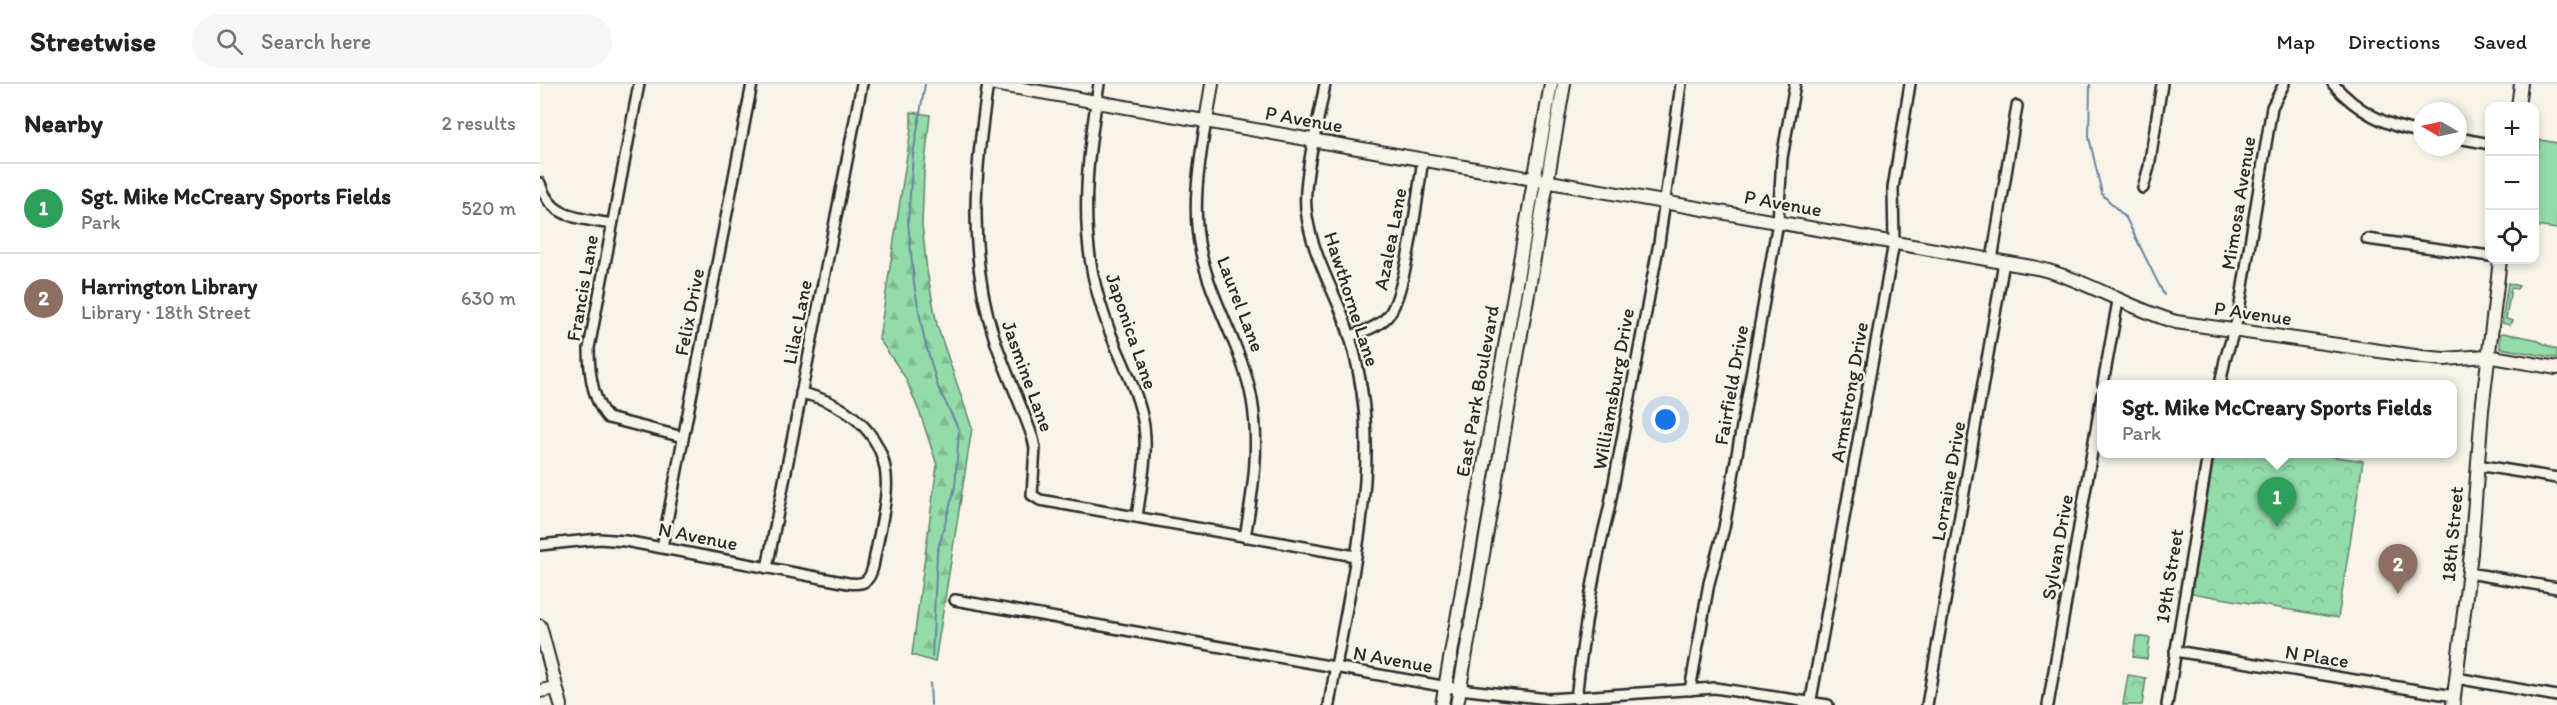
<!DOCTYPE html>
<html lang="en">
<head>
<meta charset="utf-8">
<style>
  body { margin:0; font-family:Itim,sans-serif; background:#f6f6f6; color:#222 }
  .controls { position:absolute; right:18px; top:18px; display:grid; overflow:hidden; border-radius:12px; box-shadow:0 3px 9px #0003 }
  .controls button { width:54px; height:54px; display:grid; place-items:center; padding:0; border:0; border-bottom:2px solid #e0e0e0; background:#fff; color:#222; font:30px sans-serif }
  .compass { position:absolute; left:1873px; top:18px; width:54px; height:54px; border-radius:50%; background:#fff; box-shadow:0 3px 9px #0003; rotate:279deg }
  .you { position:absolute; left:1126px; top:336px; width:21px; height:21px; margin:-15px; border:4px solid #fff; border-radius:50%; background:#1a73e8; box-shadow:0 0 0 9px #1a73e833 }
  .badge { display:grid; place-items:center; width:39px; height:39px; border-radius:50%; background:#db2777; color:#fff; font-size:20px; font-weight:700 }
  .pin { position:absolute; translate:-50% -50px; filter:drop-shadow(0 2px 3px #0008) }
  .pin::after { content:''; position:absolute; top:32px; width:21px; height:18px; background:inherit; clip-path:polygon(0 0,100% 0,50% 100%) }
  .popup { position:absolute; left:1557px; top:296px; width:360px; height:78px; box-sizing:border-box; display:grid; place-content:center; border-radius:12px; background:#fff; filter:drop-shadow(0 2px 4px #0005); font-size:20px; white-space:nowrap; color:#767676 }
  .popup b { font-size:22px; color:#222 }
  .popup::after { content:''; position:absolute; left:50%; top:100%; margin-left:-12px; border:12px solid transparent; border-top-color:#fff }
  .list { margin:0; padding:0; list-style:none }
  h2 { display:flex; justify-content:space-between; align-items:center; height:78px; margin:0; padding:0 24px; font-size:26px }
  h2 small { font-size:20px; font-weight:400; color:#767676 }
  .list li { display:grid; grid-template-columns:39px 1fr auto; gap:18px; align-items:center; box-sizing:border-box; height:90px; padding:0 24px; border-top:2px solid #e0e0e0 }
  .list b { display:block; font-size:22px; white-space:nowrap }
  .list p { margin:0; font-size:20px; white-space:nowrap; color:#767676 }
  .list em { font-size:20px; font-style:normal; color:#767676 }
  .icon { flex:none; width:33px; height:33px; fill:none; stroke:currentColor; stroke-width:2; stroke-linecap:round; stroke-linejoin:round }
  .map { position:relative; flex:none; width:2017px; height:621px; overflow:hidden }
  header { display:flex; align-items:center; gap:36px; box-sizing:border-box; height:84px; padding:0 30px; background:#fff; border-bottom:2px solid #e0e0e0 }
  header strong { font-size:28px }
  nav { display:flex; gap:33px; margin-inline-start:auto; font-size:21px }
  .search { width:420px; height:54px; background:#f6f6f6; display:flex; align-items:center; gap:15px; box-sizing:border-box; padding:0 21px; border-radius:33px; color:#767676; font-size:22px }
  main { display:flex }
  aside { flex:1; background:#fff }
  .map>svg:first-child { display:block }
</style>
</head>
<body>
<header>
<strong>Streetwise</strong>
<div class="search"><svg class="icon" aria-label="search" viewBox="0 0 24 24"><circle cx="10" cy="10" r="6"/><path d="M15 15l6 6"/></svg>Search here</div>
<nav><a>Map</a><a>Directions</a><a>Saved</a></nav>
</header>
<main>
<aside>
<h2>Nearby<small>2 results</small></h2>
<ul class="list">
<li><span class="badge" style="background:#2e9e5b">1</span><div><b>Sgt. Mike McCreary Sports Fields</b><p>Park</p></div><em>520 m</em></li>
<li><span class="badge" style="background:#8d6e63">2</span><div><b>Harrington Library</b><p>Library · 18th Street</p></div><em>630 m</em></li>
</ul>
</aside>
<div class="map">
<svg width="2017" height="621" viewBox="0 0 2017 621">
  <defs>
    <pattern id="forest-firs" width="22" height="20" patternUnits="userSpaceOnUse" patternTransform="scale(1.5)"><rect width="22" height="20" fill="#94dbaa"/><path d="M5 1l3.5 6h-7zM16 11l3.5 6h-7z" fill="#80bc92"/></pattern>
    <pattern id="park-crowns" width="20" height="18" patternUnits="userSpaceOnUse" patternTransform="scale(1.5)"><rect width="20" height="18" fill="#94dbaa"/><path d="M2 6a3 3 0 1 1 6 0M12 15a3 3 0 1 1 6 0" fill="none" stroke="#80bc92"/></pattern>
  </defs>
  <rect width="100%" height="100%" fill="#f7f3e8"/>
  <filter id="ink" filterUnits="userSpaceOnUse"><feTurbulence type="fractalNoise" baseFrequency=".0167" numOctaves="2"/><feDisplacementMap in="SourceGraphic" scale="12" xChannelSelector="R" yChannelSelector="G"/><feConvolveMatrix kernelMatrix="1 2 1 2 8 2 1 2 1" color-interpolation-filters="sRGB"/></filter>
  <g filter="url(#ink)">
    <!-- grass -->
    <g fill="#94dbaa" stroke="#60836a" stroke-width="1.5">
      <path d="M2000,56l17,3v86l-22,-3v-56z"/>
      <path d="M1968,199l11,3 -2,3 -6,-1 -5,31 7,2 -3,4 -8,-2z"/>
      <path d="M1963,249l31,6 23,11v8l-57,-10v-14z"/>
    </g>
    <!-- forest -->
    <path fill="url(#forest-firs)" stroke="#60836a" stroke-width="1.5" d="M371,28l19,3 -6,57 -2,53 5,46 10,54 35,103 -37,234 -23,-7 25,-190 -16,-49 -16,-39 -26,-38 32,-210z"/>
    <!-- park -->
    <g fill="url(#park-crowns)" stroke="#60836a" stroke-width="1.5">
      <path d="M1674,370h102l47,7 -25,157 -147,-25z"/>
      <path d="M1596,552l14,2 -3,21 -14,-2z"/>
      <path d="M1588,591l18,3 -4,27h-19z"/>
    </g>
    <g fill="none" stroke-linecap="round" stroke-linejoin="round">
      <!-- stream -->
      <g stroke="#67869f" stroke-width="2">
        <path d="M385,0l-12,71 -5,66 6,63 10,54 14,49 21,43 -4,57 -18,66 -5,104"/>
        <path d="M1550,0l-1,53 13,57 24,24 38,77"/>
        <path d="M390,599l1,22"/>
      </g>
      <!-- street casing -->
      <g stroke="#2b2b2b" stroke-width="14">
        <g id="street">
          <path d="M99,0l-50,264c0,23 3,52 19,70l75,19"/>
          <path d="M448,0c-13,85 -21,169 6,253 11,35 28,68 39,102l2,9 -3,47 8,5 315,56"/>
          <path d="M559,0c-10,64 -19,126 -6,191 4,19 10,38 17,57 12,31 29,61 34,94 4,30 -3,61 -7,91"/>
          <path d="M785,0c-6,36 -22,92 -19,125 4,39 23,72 37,107 12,33 19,67 22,102 7,92 -21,196 -36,287"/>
          <path d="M1793,0c24,27 54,43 89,48"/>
          <path d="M666,37c-7,43 -15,89 -5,132 11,51 42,96 51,147 8,47 1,91 -7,137"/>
          <path d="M1918,54l32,6"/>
          <path d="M0,99c10,36 40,35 72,41"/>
          <path d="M1603,104l6,-21 13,-83"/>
          <path d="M1827,155l123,17"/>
          <path d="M1452,176l25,-154"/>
          <path d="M810,252c12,-4 28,-9 37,-19 19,-19 31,-126 36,-158"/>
          <path d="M1563,300l15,-83"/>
          <path d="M1680,300l5,-24 13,-43 34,-210 12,-23"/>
          <path d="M1937,381l80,13"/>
          <path d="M0,461l59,-6 26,2 223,42c16,2 21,-1 25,-16 4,-24 11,-49 13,-74 5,-55 -36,-89 -85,-100"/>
          <path d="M122,463l90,-463"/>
          <path d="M227,484l95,-484"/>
          <path d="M1929,489l88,15"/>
          <path d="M415,516l504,89 90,10 166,-11 113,17"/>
          <path d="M1635,567l279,45"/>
          <path d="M1916,594l101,18"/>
          <path d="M1150,606l19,-107 15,-55 54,-306 4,-64 13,-74"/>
          <path d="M1036,615c7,-64 17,-128 33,-190l50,-266 22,-159"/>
          <path d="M1270,621l84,-462 -1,-55 17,-104"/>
          <path d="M1387,621l77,-443"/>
          <path d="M1508,621l54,-310"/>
          <path d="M1627,621l41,-251"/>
        </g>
      </g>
      <!-- secondary casing -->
      <g stroke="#2b2b2b" stroke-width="16">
        <g id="secondary">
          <path d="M455,0l1042,184c48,11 91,40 139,54l246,35 22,2 43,-3 70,12"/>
          <path d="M1978,22l3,-22"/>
          <path d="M666,37l6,-37"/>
          <path d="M0,542l21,79"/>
          <path d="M0,607l16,-3"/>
          <path d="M902,621l109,-621"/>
          <path d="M917,621l107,-621"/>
          <path d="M1913,621l18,-152 11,-143 18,-150"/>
        </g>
      </g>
      <!-- street -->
      <use href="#street" stroke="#f7f3e8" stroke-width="9"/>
      <!-- secondary -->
      <use href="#secondary" stroke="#f7f3e8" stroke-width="12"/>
    </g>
  </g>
  <g text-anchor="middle" stroke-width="5" stroke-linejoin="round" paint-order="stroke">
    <!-- street labels -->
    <g font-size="20" fill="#2b2b2b" stroke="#f7f3e8">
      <text transform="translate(764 35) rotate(10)" y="7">P Avenue</text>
      <text transform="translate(1243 119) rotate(10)" y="7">P Avenue</text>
      <text transform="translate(1698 119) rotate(-81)" y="7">Mimosa Avenue</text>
      <text transform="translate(850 155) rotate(-79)" y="7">Azalea Lane</text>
      <text transform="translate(42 204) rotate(-80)" y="7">Francis Lane</text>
      <text transform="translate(812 215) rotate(72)" y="7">Hawthorne Lane</text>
      <text transform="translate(701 220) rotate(69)" y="7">Laurel Lane</text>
      <text transform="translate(149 228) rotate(-79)" y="7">Felix Drive</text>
      <text transform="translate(1713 229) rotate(8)" y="7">P Avenue</text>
      <text transform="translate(257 238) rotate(-79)" y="7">Lilac Lane</text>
      <text transform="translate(592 247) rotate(71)" y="7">Japonica Lane</text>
      <text transform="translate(488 292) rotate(70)" y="7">Jasmine Lane</text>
      <text transform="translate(1191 301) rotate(-80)" y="7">Fairfield Drive</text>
      <text transform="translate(1073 305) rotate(-80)" y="7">Williamsburg Drive</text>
      <text transform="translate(937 307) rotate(-80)" y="7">East Park Boulevard</text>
      <text transform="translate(1309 308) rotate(-80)" y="7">Armstrong Drive</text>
      <text transform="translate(1408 397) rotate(-80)" y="7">Lorraine Drive</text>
      <text transform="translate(1912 450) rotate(-85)" y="7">18th Street</text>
      <text transform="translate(158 452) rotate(11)" y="7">N Avenue</text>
      <text transform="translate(1517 463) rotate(-80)" y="7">Sylvan Drive</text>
      <text transform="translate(1629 492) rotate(-81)" y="7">19th Street</text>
      <text transform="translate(1777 572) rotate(9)" y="7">N Place</text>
      <text transform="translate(853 575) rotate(10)" y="7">N Avenue</text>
    </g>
  </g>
</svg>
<div class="controls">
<button>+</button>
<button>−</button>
<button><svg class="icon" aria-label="locate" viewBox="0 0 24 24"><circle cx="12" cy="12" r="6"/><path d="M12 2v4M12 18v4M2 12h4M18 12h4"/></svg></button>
</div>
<svg class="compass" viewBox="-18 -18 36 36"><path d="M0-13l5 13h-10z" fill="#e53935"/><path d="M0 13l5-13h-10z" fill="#767676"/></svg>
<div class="you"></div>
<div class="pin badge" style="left:1737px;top:443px;background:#2e9e5b">1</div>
<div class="popup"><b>Sgt. Mike McCreary Sports Fields</b>Park</div>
<div class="pin badge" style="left:1858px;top:510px;background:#8d6e63">2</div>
</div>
</main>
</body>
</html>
